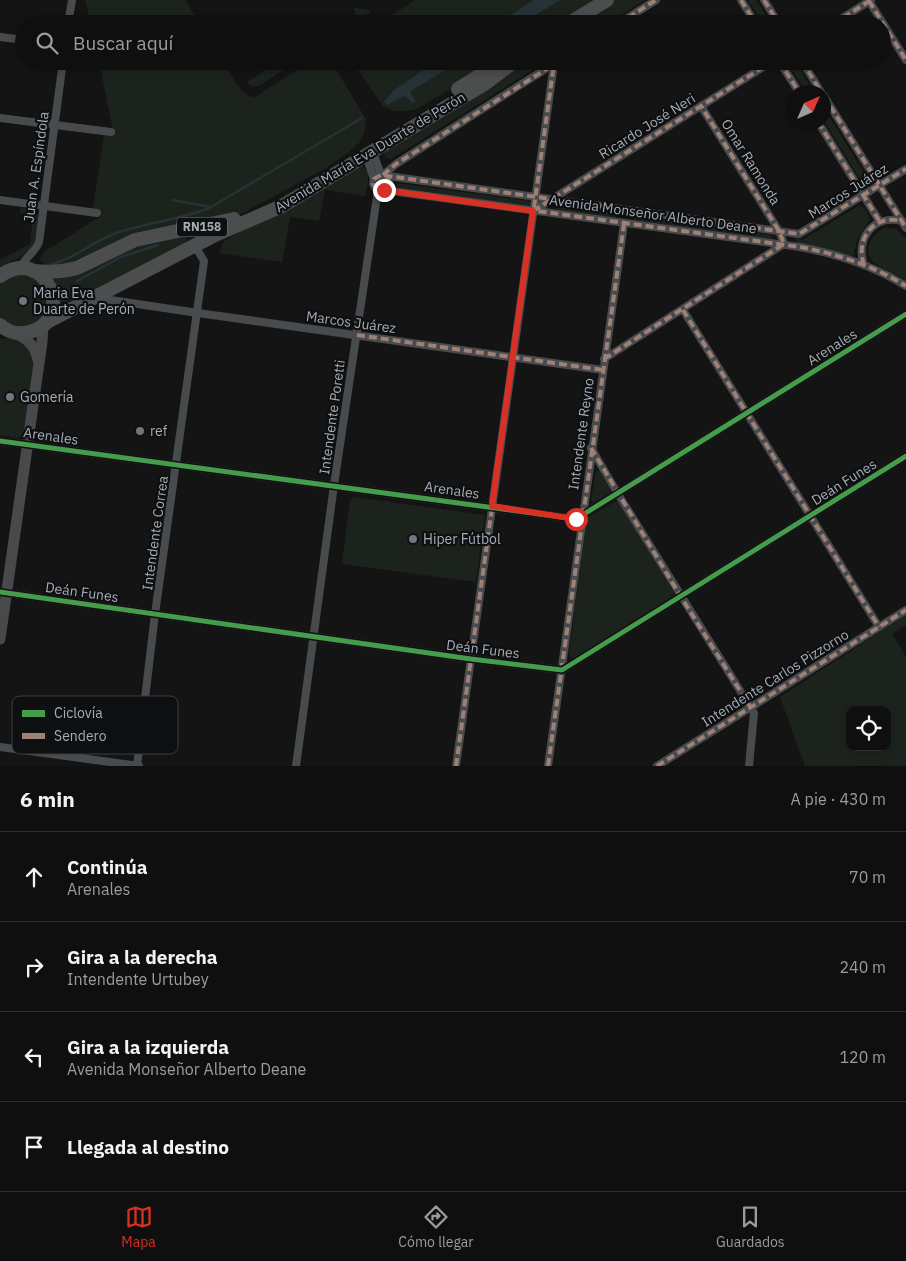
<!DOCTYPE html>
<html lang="es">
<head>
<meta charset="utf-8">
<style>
  body { margin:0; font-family:"IBM Plex Sans",sans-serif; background:#181818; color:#f1f3f6 }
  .controls { position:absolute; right:15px; bottom:15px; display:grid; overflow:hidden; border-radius:10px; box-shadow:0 2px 8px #0003 }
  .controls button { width:45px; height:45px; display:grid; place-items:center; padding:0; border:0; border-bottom:1px solid #2f2f2f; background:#0f0f0f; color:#f1f3f6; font:25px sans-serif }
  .compass { position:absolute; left:786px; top:85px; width:45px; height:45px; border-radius:50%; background:#0f0f0f; box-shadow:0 2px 8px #0003; rotate:45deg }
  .stop { position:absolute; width:15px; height:15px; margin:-11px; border:4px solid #d93025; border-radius:50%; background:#fff }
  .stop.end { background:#d93025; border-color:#fff; box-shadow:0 1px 5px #0008 }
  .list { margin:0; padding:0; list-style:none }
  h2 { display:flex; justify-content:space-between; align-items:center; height:65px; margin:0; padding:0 20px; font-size:21px }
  h2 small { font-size:16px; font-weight:400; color:#9b9c9e }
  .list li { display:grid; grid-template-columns:32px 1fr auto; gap:15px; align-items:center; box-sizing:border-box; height:90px; padding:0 20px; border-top:1px solid #2f2f2f }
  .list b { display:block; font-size:19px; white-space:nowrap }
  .list p { margin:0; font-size:16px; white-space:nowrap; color:#9b9c9e }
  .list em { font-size:16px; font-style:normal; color:#9b9c9e }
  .icon { flex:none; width:28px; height:28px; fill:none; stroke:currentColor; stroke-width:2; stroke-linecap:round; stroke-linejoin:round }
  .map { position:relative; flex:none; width:906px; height:766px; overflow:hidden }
  .search { position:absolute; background:#0f0f0f; box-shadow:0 2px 8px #0003; left:15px; right:15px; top:15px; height:55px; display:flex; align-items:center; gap:12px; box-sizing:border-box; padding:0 18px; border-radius:28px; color:#9b9c9e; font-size:19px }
  .sheet { height:425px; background:#0f0f0f }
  nav { display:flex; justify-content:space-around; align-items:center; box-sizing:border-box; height:70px; border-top:1px solid #2f2f2f; background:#0f0f0f; font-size:14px; color:#9b9c9e }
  nav a { display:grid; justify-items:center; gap:2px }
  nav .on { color:#d93025 }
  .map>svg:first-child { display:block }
</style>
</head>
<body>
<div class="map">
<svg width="906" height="766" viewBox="0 0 906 766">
  <rect width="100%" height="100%" fill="#141414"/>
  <!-- green -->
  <g fill="#1c231c" fill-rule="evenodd">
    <path d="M85,0h100l15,24h-109z"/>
    <path d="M415,0h183l-39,24h-181z"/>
    <path d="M614,0h31l-38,24h-31z"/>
    <path d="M748,0h8l15,24h-8z"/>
    <path d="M355,8l15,2 1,2 -18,12h-11l14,-10 -3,-5z"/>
    <path d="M99,61h125c7,12 16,36 31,36l56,-36h20l35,58 -2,14 -5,10 -10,9 -23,16 -85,46 -176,52h-19l-6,-7 4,-7 57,-36v-5l-8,-2 11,-74 10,1z"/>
    <path d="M280,61h17l-38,25h-8l-4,-4z"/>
    <path d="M357,61h140l-80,48 -10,2h-14l-10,-5 -25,-36 3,-2z"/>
    <path d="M521,61h26l-156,98 -6,-1 -1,-6z"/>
    <path d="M788,61h7l19,31h-8l-18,-28z"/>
    <path d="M824,108l45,73 -2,4 -4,-1 -39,-63z"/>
    <path d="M360,165c13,6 7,20 5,31l-40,-6 -6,31 -29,-4 -8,45 -63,-9 5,-12z"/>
    <path d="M397,183l132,18 1,3 -2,2 -125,-18 -6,-1z"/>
    <path d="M559,205l57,8 1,2 -2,3 -59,-9z"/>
    <path d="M858,206c8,1 11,7 11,14l-12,20 -4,17 -55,-14 -4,-5 8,2z"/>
    <path d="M21,208l13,2 5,5c-2,16 -2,33 -18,42 -7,4 -14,5 -21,10v-7l30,-16 3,-29 -13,-2z"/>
    <path d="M635,216l136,19 2,3 -2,1 -137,-19 -1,-2z"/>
    <path d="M885,228l12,1 9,10v41c-13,-8 -44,-16 -37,-35 2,-8 9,-14 16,-17z"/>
    <path d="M184,234l4,8 -87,46 -38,17 -10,-28 69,-28z"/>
    <path d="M16,272l25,7 8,29 -12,16 -20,4 -17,-9v-38z"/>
    <path d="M10,338c9,2 18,7 22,15 6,16 -5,63 -8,82l-7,3 -17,-3v-96z"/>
    <path d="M599,470l12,22 -18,11 -2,-4 5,-27z"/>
    <path d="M354,497l131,18 -9,67 -134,-18 8,-64z"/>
    <path d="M616,501l3,2 54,88 1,4 -98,62 -4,1 -3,-3 17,-134 3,-4z"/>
    <path d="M906,615v10l-14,9 14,23v109h-101l-25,-69zM850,710h37v37h-37z"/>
  </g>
  <!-- water -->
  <g fill="#273236">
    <path d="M534,0h26l-39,24h-25z"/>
    <path d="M437,61h23l-49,30v3l5,7 -3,2 -8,-7 -18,9 -3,-3 10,-12z"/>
  </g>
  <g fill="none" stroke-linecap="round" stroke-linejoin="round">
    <!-- stream -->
    <g stroke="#273236" stroke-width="2.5">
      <path d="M173,200l38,7"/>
      <path d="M51,264c23,-5 41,-22 63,-30 31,-12 66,-13 97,-27l151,-89"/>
      <path d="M77,281l44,-24 37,-12"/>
    </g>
    <!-- street -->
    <g stroke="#484b4d" stroke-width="8">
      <path d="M741,0l15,24"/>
      <path d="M764,0l15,24"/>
      <path d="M869,1l37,59"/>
      <path d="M68,24l4,-24"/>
      <path d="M618,24l38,-24"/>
      <path d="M833,24l38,-24"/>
      <path d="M0,37l24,3"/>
      <path d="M779,61l20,31"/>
      <path d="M802,61l19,31"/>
      <path d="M824,96l82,132"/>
      <path d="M0,118l111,14"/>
      <path d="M818,122l62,100"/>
      <path d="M370,153l-2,9 6,17"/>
      <path d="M370,153l5,5 6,17"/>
      <path d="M383,175l13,-11 162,-103"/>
      <path d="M386,176l3,4 -1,7 -7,4 -5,-2 -3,-5 1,-5 7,-4 418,59 107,-65"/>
      <path d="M384,190l416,57c37,7 74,19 106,39"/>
      <path d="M0,200l97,13"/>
      <path d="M533,211l240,-150"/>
      <path d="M864,265c-9,-26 9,-51 38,-44"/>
      <path d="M19,269c5,-10 17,-18 20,-27l24,-181"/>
      <path d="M97,298l101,15 405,57"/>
      <path d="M683,310l196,317"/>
      <path d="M604,359l180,-115 -5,-13 -78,-125"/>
      <path d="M0,441l576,78 330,-205"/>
      <path d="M591,448l27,46 136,219 -5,53"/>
      <path d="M0,592l471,67 91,11 344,-214"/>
      <path d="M0,747l139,19"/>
      <path d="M137,766l18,-152 49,-353 -9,-15"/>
      <path d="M296,766l38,-281 44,-295"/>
      <path d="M456,766l98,-702"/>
      <path d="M548,766l76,-542"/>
      <path d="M657,766l249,-156"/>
    </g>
    <!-- secondary -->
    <g stroke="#47494b" stroke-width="11">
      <path d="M14,333c14,5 21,13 24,27"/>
      <path d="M0,639l42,-297 1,-17"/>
    </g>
    <!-- highway -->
    <g stroke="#4b4d4e" stroke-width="14">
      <path d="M568,24l39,-24"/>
      <path d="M458,89l43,-27"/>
      <path d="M34,271c16,2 28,1 43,-3l58,-28 99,-21"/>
      <path d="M0,276c45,-33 78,45 29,56 -10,3 -21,0 -29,-7"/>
      <path d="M45,323l170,-88 67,-29 204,-123 29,-22"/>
    </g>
    <!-- quiet -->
    <g stroke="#9e8076" stroke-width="4" stroke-dasharray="8 4" stroke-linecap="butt">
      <path d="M741,0l15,24"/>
      <path d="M764,0l15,24"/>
      <path d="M869,1l37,59"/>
      <path d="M618,24l38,-24"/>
      <path d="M833,24l38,-24"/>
      <path d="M779,61l20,31"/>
      <path d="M802,61l19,31"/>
      <path d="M824,96l82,132"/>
      <path d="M818,122l62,100"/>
      <path d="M383,175l13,-11 160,-101"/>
      <path d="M386,176l3,4 -1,7 -7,4 -5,-2 -3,-5 1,-5 7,-4 418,59 107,-65"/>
      <path d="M384,190l416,57c37,7 74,19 106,39"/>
      <path d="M533,211l240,-150"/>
      <path d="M864,265c-9,-26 9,-51 38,-44"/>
      <path d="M683,310l196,317"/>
      <path d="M357,335l246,35"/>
      <path d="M604,359l180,-115 -5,-13 -78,-125"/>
      <path d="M591,448l90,149 70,111"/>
      <path d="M456,766l98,-702"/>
      <path d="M548,766l76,-542"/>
      <path d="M657,766l249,-156"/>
    </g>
    <!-- cycleway casing -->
    <g stroke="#0e0f10" stroke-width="8">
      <g id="cycleway">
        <path d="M0,441l576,78 330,-205"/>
        <path d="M0,592l471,67 91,11 344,-214"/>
      </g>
    </g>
    <!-- cycleway -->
    <use href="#cycleway" stroke="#469c4c" stroke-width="5"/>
  </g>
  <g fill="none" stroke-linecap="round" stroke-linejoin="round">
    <!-- route -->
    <path stroke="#d93025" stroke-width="6" d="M384,190l149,21 -41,295 84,13"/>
  </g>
  <!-- markers -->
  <g fill="#72777d" stroke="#0e0f10" stroke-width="2">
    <circle cx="23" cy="301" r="5"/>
    <circle cx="10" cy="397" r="5"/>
    <circle cx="140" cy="431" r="5"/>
    <circle cx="413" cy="539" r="5"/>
  </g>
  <g text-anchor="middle" stroke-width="4.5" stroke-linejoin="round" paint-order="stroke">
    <!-- shield labels -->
    <rect fill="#0e0f10" stroke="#787e84" stroke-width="1" x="177" y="217.5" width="50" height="19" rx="4"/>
    <g font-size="12" font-weight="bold" fill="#a5adb6">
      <text x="202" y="231">RN158</text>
    </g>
    <!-- street labels -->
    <g font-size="14" fill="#a5adb6" stroke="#0e0f10">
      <text transform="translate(647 126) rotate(-32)" y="5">Ricardo José Neri</text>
      <text transform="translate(370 152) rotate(-31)" y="5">Avenida María Eva Duarte de Perón</text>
      <text transform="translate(751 162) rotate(58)" y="5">Omar Ramonda</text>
      <text transform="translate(36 167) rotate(-82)" y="5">Juan A. Espíndola</text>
      <text transform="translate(848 191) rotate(-32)" y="5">Marcos Juárez</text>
      <text transform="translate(653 214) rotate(8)" y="5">Avenida Monseñor Alberto Deane</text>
      <text transform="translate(351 322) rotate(8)" y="5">Marcos Juárez</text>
      <text transform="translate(832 347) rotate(-32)" y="5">Arenales</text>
      <text transform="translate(332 417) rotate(-82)" y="5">Intendente Poretti</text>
      <text transform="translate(581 434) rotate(-82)" y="5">Intendente Reyno</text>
      <text transform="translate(51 436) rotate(8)" y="5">Arenales</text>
      <text transform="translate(844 482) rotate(-32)" y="5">Deán Funes</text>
      <text transform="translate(452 490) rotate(8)" y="5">Arenales</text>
      <text transform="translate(155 533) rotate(-82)" y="5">Intendente Correa</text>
      <text transform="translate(82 592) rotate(8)" y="5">Deán Funes</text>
      <text transform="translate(483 649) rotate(7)" y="5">Deán Funes</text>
      <text transform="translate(775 678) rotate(-32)" y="5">Intendente Carlos Pizzorno</text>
    </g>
    <!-- poi labels -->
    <g font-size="14" fill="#a5adb6" stroke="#0e0f10" text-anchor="start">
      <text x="33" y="298">Maria Eva<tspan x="33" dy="16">Duarte de Perón</tspan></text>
      <text x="20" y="402">Gomería</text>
      <text x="150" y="436">ref</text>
      <text x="423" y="544">Hiper Fútbol</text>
    </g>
  </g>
  <!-- legend -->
  <rect x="12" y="696" width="166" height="58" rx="8" fill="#0e0f10" stroke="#3b3e42" stroke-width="1"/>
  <rect x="22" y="710" width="23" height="7" fill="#469c4c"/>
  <rect x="22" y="733" width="23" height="6" fill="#9e8076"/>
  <g font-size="14" fill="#a5adb6">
    <text x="54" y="718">Ciclovía</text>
    <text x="54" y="741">Sendero</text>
  </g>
</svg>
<div class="controls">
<button><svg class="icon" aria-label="locate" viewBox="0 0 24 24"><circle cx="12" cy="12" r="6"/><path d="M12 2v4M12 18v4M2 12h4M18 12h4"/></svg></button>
</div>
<svg class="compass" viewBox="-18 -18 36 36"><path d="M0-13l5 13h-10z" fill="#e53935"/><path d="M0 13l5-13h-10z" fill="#9b9c9e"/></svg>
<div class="stop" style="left:576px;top:519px"></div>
<div class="stop end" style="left:384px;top:190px"></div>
<div class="search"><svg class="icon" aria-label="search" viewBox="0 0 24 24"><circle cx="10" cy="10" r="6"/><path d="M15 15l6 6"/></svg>Buscar aquí</div>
</div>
<section class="sheet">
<h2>6 min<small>A pie · 430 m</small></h2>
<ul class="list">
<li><svg class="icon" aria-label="ahead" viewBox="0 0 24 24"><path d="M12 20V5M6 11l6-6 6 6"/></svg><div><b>Continúa</b><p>Arenales</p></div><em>70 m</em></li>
<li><svg class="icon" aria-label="right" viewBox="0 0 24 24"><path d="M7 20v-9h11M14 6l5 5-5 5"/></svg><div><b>Gira a la derecha</b><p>Intendente Urtubey</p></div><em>240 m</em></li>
<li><svg class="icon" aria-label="left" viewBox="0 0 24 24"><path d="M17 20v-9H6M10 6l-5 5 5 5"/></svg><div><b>Gira a la izquierda</b><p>Avenida Monseñor Alberto Deane</p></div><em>120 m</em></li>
<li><svg class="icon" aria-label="arrive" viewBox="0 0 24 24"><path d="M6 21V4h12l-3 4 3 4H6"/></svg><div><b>Llegada al destino</b></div></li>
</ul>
</section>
<nav>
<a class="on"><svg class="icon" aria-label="map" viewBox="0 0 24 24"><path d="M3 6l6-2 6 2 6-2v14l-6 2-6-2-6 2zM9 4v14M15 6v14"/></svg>Mapa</a>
<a><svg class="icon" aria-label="directions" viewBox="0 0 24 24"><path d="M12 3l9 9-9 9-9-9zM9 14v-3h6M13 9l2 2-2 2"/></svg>Cómo llegar</a>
<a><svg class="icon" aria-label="saved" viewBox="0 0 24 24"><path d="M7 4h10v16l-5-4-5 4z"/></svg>Guardados</a>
</nav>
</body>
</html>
